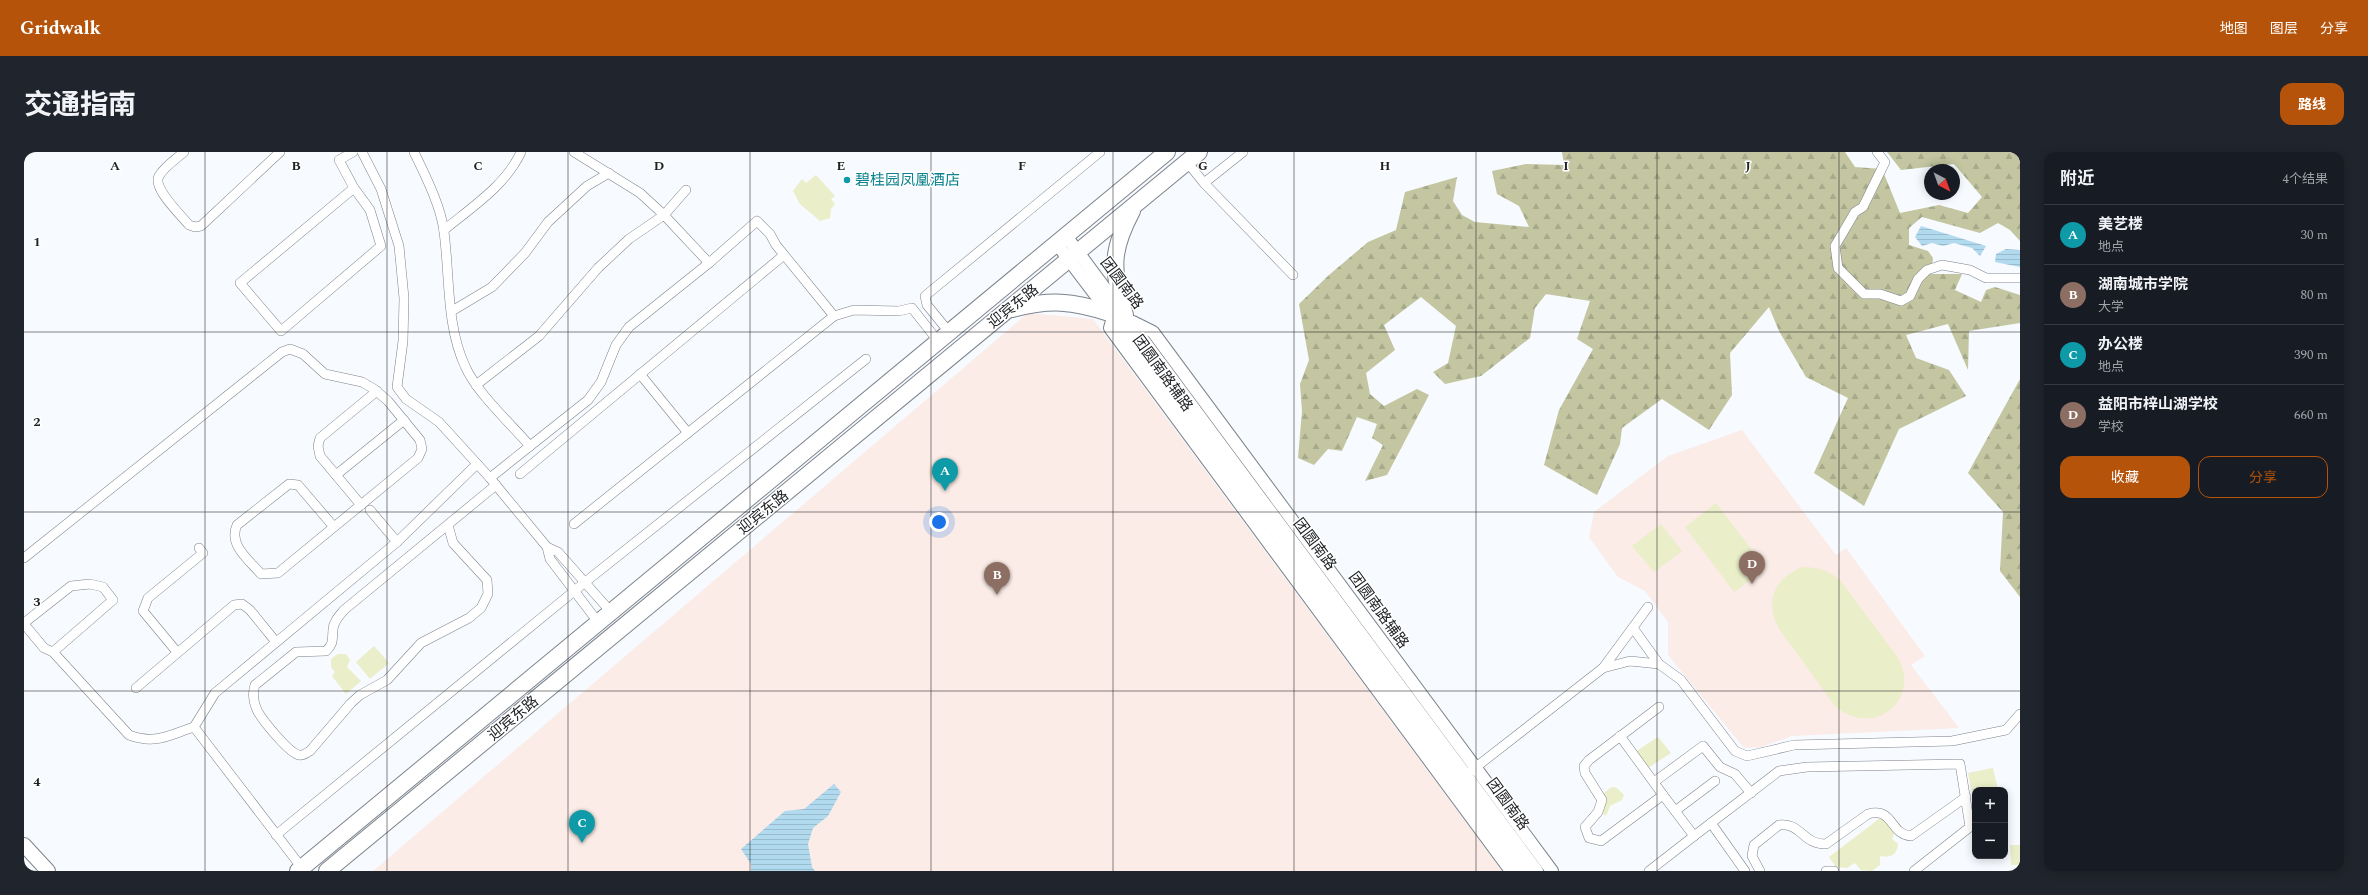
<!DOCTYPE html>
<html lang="zh">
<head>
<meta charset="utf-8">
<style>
  body { margin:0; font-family:Spectral,"Noto Sans SC",serif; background:#20242c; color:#f1f3f6 }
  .controls { position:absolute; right:12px; bottom:12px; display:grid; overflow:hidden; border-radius:8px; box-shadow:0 2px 10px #0003 }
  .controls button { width:36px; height:36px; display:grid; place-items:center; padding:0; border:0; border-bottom:1px solid #363941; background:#171b24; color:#f1f3f6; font:20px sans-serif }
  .compass { position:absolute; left:1900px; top:12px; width:36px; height:36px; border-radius:50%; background:#171b24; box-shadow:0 2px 10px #0003; rotate:139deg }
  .you { position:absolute; left:915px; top:370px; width:14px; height:14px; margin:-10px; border:3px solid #fff; border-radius:50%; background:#1a73e8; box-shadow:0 0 0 6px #1a73e833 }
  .badge { display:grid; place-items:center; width:26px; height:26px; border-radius:50%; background:#b45309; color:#fff; font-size:13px; font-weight:700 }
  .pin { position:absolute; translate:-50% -33px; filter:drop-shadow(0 1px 2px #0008) }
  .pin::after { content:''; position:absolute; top:21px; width:14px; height:12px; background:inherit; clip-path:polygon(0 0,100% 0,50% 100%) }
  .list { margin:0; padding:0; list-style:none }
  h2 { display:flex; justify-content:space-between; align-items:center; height:52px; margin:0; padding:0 16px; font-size:17px }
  h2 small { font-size:13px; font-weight:400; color:#9ea1a6 }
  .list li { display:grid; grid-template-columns:26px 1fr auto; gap:12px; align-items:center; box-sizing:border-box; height:60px; padding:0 16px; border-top:1px solid #363941 }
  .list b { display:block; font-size:15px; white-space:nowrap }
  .list p { margin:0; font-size:13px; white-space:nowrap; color:#9ea1a6 }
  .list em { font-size:13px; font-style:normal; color:#9ea1a6 }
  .actions { display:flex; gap:8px; padding:12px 16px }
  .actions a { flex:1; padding:9px 0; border:1px solid #b45309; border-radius:12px; text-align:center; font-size:14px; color:#b45309 }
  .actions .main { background:#b45309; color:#fff }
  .map { position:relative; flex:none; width:1996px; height:719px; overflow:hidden; border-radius:12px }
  header { display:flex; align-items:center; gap:24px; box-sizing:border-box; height:56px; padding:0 20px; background:#b45309; color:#fff }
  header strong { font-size:19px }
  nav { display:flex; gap:22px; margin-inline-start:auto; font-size:14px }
  .intro { display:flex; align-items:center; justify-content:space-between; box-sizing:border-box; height:96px; padding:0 24px }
  h1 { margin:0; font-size:28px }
  .button { padding:10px 18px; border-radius:12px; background:#b45309; color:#fff; font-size:14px; font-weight:700 }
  main { display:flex; gap:24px; padding:0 24px }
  aside { flex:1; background:#171b24; border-radius:12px; box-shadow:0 2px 10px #0003 }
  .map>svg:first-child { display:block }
</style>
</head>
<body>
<header>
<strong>Gridwalk</strong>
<nav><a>地图</a><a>图层</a><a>分享</a></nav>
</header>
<div class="intro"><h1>交通指南</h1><a class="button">路线</a></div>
<main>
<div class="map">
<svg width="1996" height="719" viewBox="0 0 1996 719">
  <defs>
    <pattern id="forest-firs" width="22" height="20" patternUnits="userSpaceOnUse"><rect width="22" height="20" fill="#c3c6a0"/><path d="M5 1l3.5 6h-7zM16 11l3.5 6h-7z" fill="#a7aa8a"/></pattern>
    <pattern id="water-rules" width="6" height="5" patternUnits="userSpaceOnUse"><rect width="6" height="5" fill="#b1daef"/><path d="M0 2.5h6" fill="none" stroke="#98bbcd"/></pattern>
  </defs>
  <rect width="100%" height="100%" fill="#f7fafe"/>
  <!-- education -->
  <g fill="#fbece7">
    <path d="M1004,161l65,6 409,552h-1129z"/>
    <path d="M1718,278l94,125 10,-7 79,108 -14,9 48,63 -167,8 -31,11 -17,1 -76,-93v-33l-23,-31 -27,-14 -29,-40 5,-25 74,-56z"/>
  </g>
  <!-- forest -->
  <g fill="url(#forest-firs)">
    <path d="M1538,0h283l10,15 27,2 18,44 39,-8 29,8 14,-16 -28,-33 -53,6 -14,-18h133v89l-10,-11 -12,-7 -18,10 -58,-16 -13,11v17l19,6 5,7 -2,16h31l-7,16 26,12 5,-12 9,-3 25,8v28l-51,8 -1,39 -20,-46 -42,11 10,23 33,12 17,26 -67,33 -35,77 -50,-33 34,-75 -42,-21 -27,-46 -10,-24 -39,46 2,42 -23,35 -47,-31 -40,29 -2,16 -23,51 -53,-30 15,-55 34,-61 -16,-10 13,-38 -44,-7 -11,14 -5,30 -49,38 -36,8 -12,-12 15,-9 8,-37 -35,-29 -37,28 11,25 -29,23 4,21 14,12 33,-17 12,6 -42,80 -22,6 18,-36 -11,-7 5,-14 -20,-7 -15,34 -14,-2 -14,16 -16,-7 4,-47 -2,-27 9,-24 -10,-56 30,-29 39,-33 28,-12 9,-38 52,-15 -4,24 9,14 13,7 54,5 -10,-21 -22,-12 -5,-23 34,-7 38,1z"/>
    <path d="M1996,227v218l-20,-26 3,-59 -35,-39z"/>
  </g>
  <!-- park -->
  <g fill="#eaeec9">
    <path d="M792,23l19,21 -4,3 4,5 -4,5 -1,9 -10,3 -20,-17 -7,-13 9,-12 4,4z"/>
    <path d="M1692,351l50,65 -32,24 -49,-65z"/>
    <path d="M1637,372l21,27 -28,21 -22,-26z"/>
    <path d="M1778,415c16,0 25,3 38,13l58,78c23,40 -23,82 -63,48l-56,-77c-15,-28 -5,-50 23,-62z"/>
    <path d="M350,494l15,17 -19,16 -14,-17z"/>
    <path d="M314,502h8l4,6 -3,7 14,14 -15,13 -14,-18 3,-4 -4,-5v-8z"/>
    <path d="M1634,585l13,16 -23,15 -13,-16z"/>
    <path d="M1969,616l5,22h-23l-1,15 -6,-32z"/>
    <path d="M1588,635l5,1 7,7 -2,5 -12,6 -4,10 -5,-4 1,-18z"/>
    <path d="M1856,666l5,1 10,13 -3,7 6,5c-1,11 -8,14 -18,12v9l-8,6 -11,-1 -6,-7 -8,5 -11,-1 -7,-10z"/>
    <path d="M1986,693h10v20h-9z"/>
  </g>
  <!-- water -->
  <g fill="url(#water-rules)">
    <path d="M1897,74l65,20 -6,10 -8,-8 -18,-5 -11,3 -11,-3 -10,3 -7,-9z"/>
    <path d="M1982,97l14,1v17l-25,-5 1,-8z"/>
    <path d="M810,632l7,8 -13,24 -15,12 -5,16 4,23 3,4h-64v-7l-10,-15 44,-38 19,-2z"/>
  </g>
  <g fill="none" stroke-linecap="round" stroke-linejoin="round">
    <!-- street casing -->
    <g stroke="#7c848c" stroke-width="10">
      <g id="street">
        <path d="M160,0c-8,7 -20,15 -25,24 -7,12 22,39 30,49l6,2 6,-1 79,-74"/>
        <path d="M329,0l-14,8 15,28 16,22 11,36 -100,85 -41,-48 114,-95"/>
        <path d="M338,0l19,37 18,57 5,52 -1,43 -6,46 9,12 33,23 51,56 57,69"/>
        <path d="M390,0c11,23 27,54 30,80 6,44 2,93 21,134 11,26 46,58 65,80l58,-46 13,-18 15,-37 13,-18 80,-64 48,-42 13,13 6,11 58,71 20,-6 45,1 13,-3 26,33"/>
        <path d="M550,0l66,41 24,22 45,48"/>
        <path d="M1853,0l8,10 -22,45 -8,5 -20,34 3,22 26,26h16l21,7 9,-5 8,-17 9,-9 15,-5 28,5 16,8h34"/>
        <path d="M1163,10l17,21 89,92"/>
        <path d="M1180,31l39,-31"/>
        <path d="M420,78c28,-23 62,-45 77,-78"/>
        <path d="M428,159l40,-24 33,-34 23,-31 39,-36 22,-13"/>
        <path d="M925,180l-22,-27 -2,-9 175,-144"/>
        <path d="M616,222l48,59"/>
        <path d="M452,233l63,-49 59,-68 31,-29 35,-24 22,-25"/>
        <path d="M496,322l264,-219"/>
        <path d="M312,323l68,-55"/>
        <path d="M466,326l40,-32"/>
        <path d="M337,353l-41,-49 -2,-10 2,-8 57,-47"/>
        <path d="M346,358l27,32"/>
        <path d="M550,372l260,-208"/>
        <path d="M424,373l5,18 34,37 1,14 -7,14 -12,10 -48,25 -34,37 -27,15 -9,8 -41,48c-4,2 -7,5 -11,4 -10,-2 -35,-33 -41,-43 -4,-8 -6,-18 -3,-27l41,-33 30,-1c8,-7 6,-12 7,-21 0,-8 6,-14 11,-20l152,-125"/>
        <path d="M0,406l258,-206 8,-3 13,5 22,20 37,8 12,7 14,12 32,39 2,9 -4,9 -140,115 -17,1c-12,-14 -33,-29 -24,-49l52,-41 9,1 36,42"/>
        <path d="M574,470l-48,-63 -3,-12 11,5 53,60"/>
        <path d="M0,471l47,-37 19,-2 13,3 10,13 -60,52"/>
        <path d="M0,472l20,24 9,4 76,83c27,10 40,0 65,-8"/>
        <path d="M1609,476l26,36"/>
        <path d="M153,500l-34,-41 5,-13 55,-45 -4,-5"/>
        <path d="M1579,516l45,-61"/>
        <path d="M112,536l98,-83 8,-1 8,6 26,32"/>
        <path d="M1596,584l43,59"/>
        <path d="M1447,619l132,-103 27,-7 29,3 22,16 54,71 12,5 47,-11 158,-4 54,-11 14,-16"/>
        <path d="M1630,630l49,-36 17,21 15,7 16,19"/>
        <path d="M1651,659l40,-30"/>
        <path d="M1687,671l34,48"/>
        <path d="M252,683l308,-252 282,-224"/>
        <path d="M1670,684l85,-65 28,-4 153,-3 10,63 -56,44"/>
        <path d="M278,716l-108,-141 21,-34 182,-151 80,-78"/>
        <path d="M1625,719l45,-35 -31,-41 -62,46 -12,-3 -4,-11 13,-15 4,-12 -17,-27 -1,-7 5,-6 70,-53"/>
        <path d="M1736,719l-8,-15 2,-11 25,-20c22,-3 24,20 47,19l42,-30c26,-7 21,20 43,22l55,-39"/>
        <path d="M1802,719h8"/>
      </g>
    </g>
    <!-- secondary casing -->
    <g stroke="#7c848c" stroke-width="14">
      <g id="secondary">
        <path d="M1042,84l471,635"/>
        <path d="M1033,92l218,288 249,339"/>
        <path d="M1089,165l-3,11 401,543"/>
        <path d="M1109,170l20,10 399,539"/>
      </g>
    </g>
    <!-- primary casing -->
    <g stroke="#7c848c" stroke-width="16">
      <path id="primary" d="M0,693l24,26"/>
    </g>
    <!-- highway casing -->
    <g stroke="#7c848c" stroke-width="18">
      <g id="highway">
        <path d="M988,157c38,-10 61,-8 97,4"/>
        <path d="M1101,163c-12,-45 -16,-61 7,-104"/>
        <path d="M274,719l869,-719"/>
        <path d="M303,719l872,-719"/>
      </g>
    </g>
    <!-- street -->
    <use href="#street" stroke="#fff" stroke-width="9"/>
    <!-- secondary -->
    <use href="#secondary" stroke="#fff" stroke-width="12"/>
    <!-- primary -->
    <use href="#primary" stroke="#fff" stroke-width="14"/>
    <!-- highway -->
    <use href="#highway" stroke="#fff" stroke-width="16"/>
  </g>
  <!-- grid -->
  <path fill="none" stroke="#202326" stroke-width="1" stroke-opacity="0.55" d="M181,0v719M363,0v719M544,0v719M726,0v719M907,0v719M1089,0v719M1270,0v719M1452,0v719M1633,0v719M1815,0v719M0,180h1996M0,360h1996M0,539h1996"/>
  <!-- markers -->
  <circle fill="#0f9aa8" stroke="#fff" stroke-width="1.5" cx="823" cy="28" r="4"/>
  <g text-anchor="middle" stroke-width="3" stroke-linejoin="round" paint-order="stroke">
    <!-- culture labels -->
    <g font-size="15" fill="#0d838f" stroke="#fff" text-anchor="start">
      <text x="831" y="33">碧桂园凤凰酒店</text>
    </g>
    <!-- street labels -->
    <g font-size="15" fill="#202326" stroke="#fff">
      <text transform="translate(1098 131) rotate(53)" y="5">团圆南路</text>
      <text transform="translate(989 154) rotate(-39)" y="5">迎宾东路</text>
      <text transform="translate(1139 221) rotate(54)" y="5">团圆南路辅路</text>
      <text transform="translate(739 360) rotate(-39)" y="5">迎宾东路</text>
      <text transform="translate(1291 392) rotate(53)" y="5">团圆南路</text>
      <text transform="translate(1355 458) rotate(54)" y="5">团圆南路辅路</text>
      <text transform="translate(489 566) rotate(-40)" y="5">迎宾东路</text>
      <text transform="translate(1484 652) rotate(54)" y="5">团圆南路</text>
    </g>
  </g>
  <g font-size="13" text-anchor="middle" font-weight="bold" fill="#202326" stroke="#fff" stroke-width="3" stroke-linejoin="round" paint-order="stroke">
    <text x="91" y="18">A</text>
    <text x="272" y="18">B</text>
    <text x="454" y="18">C</text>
    <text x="635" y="18">D</text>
    <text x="817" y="18">E</text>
    <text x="998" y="18">F</text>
    <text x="1179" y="18">G</text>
    <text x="1361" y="18">H</text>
    <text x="1542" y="18">I</text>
    <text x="1724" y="18">J</text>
    <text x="13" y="94">1</text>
    <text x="13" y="274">2</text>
    <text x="13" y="454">3</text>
    <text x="13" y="634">4</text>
  </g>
</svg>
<div class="controls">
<button>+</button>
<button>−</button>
</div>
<svg class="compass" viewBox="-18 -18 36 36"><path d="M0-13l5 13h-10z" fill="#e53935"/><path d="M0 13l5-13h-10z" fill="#9ea1a6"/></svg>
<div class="you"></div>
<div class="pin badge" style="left:921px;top:339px;background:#0f9aa8">A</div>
<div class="pin badge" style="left:973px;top:443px;background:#8d6e63">B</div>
<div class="pin badge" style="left:558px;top:691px;background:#0f9aa8">C</div>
<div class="pin badge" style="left:1728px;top:432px;background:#8d6e63">D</div>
</div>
<aside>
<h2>附近<small>4个结果</small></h2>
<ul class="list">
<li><span class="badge" style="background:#0f9aa8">A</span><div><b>美艺楼</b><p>地点</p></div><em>30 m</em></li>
<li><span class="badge" style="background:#8d6e63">B</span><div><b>湖南城市学院</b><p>大学</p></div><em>80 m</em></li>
<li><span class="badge" style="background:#0f9aa8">C</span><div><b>办公楼</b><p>地点</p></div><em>390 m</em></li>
<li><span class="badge" style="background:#8d6e63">D</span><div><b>益阳市梓山湖学校</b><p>学校</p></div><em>660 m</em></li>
</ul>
<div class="actions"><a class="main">收藏</a><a>分享</a></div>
</aside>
</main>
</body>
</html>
